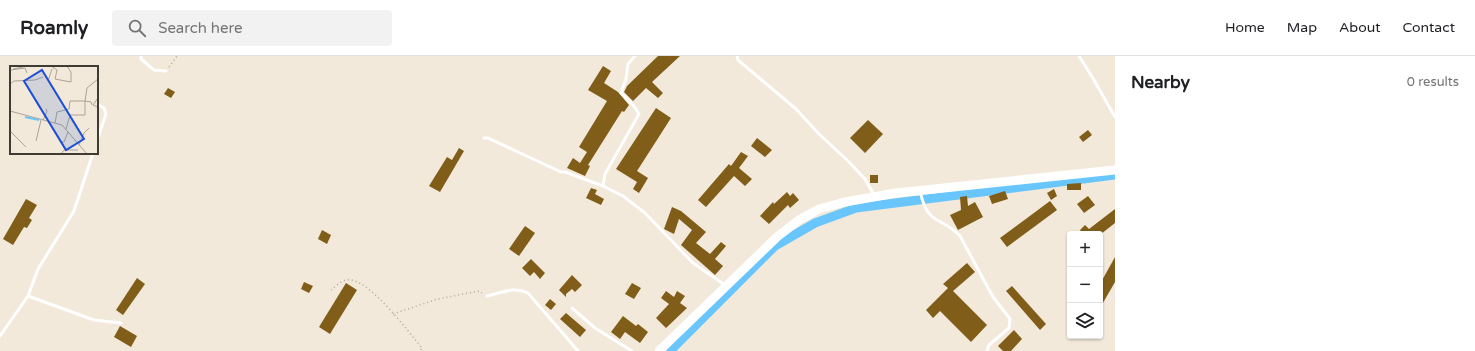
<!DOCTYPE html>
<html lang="en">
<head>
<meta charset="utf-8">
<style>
  body { margin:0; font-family:"Varela Round",sans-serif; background:#f2f2f2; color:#202124 }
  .controls { position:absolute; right:12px; bottom:12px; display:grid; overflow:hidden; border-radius:4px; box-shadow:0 1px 3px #0004 }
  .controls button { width:36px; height:36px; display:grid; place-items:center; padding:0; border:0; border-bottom:1px solid #e0e0e0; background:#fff; color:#202124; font:20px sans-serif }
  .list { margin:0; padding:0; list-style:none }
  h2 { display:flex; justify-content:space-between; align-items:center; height:52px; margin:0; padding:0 16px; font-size:17px }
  h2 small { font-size:13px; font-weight:400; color:#757577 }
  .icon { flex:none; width:22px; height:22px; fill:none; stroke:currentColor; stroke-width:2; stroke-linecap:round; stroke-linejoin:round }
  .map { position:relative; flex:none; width:1115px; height:295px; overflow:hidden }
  header { display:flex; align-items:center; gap:24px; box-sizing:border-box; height:56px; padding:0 20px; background:#fff; border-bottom:1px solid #e0e0e0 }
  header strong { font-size:19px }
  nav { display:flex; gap:22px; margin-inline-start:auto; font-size:14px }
  .search { width:280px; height:36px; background:#f2f2f2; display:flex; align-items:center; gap:10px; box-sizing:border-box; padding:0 14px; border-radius:4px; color:#757577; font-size:15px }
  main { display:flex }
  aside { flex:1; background:#fff }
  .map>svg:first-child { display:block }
</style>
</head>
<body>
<header>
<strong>Roamly</strong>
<div class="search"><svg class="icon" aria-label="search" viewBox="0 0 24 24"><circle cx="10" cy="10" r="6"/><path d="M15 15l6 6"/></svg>Search here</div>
<nav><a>Home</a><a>Map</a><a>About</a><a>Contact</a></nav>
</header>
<main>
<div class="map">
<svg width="1115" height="295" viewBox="0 0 1115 295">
  <rect width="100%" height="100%" fill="#f2e9da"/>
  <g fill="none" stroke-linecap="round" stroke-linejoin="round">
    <!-- canal -->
    <path stroke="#69c6fc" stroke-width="9" d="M670,295l105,-105 40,-23 41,-15 259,-33"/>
  </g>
  <!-- building -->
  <g fill="#805d18">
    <path d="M658,0h22l-28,26 11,11 -5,5 -12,-10 -13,13 -9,-9 3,-6z"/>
    <path d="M603,10l8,5 -7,12 14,9 11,13 -5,7 -2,-1 -34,54 2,1 -5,10 -18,-8 6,-10 7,5 7,-11 -8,-5 28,-46 -19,-11z"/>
    <path d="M168,32l7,4 -4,6 -7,-4z"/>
    <path d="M656,52l15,10 -34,53 11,7 -9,15 -6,-4 4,-7 -21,-13z"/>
    <path d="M868,64l15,14 -18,19 -15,-15z"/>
    <path d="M1088,74l4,5 -9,7 -4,-5z"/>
    <path d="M757,82l15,12 -7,7 -14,-11z"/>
    <path d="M459,92l5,3 -24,41 -11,-6 18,-29 5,3z"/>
    <path d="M741,96l7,4 -9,12 13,11 -7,7 -11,-10 -28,31 -8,-7 31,-36 2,2z"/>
    <rect x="870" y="119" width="8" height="8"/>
    <path d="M1081,127v7h-14v-6z"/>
    <path d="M591,132l6,2 -2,4 9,5 -3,6 -15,-7z"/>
    <path d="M1054,133l3,7 -6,4 -4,-7z"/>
    <path d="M1005,135l3,8 -16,5 -3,-8z"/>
    <path d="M787,136l3,4 3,-3 6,7 -9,8 -2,-3 -19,19 -9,-8 13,-14 1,2z"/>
    <path d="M967,140l1,10 7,-4 8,15 -25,13 -8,-15 11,-5 -1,-13z"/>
    <path d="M1088,140l7,9 -11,8 -7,-9z"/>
    <path d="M26,143l11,6 -8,13 3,2 -5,8 -3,-1 -11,18 -10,-6z"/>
    <path d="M1050,145l7,9 -50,37 -7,-9z"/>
    <path d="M672,151l9,4 25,21 -10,11 14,11 11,-12 5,4 -11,13 8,7 -8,9 -34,-30 11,-15 -13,-11 -5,15 -10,-5z"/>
    <path d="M1115,153v14l-14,11h-18l-3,-4 5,-5 4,4z"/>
    <path d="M525,170l10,7 -16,23 -10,-7z"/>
    <path d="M322,174l9,5 -4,9 -9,-5z"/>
    <path d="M1115,201v25l-15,26v-24z"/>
    <path d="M531,203l14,14 -5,6 -6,-7 -4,4 -8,-8z"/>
    <path d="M967,207l8,9 -22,19 34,34 -16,17 -31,-31 -7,7 -7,-8 22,-22 -5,-4z"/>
    <path d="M572,219l10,10 -7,7 -3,-3 -6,5v3l-7,-7z"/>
    <path d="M137,222l8,6 -22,31 -7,-5z"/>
    <path d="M304,226l9,4 -4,7 -8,-4z"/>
    <path d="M346,227l11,7 -27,44 -11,-7z"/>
    <path d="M632,227l9,5 -7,11 -9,-5z"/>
    <path d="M1012,230l34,38 -6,6 -34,-39z"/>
    <path d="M666,235l8,6 3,-6 8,5 -5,7 7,5 -21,20 -10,-10 13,-14 -8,-6z"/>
    <path d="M550,243l6,5 -5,6 -6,-5z"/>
    <path d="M566,257l20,17 -6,7 -20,-18z"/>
    <path d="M623,260l13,10 2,-2 10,8 -8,11 -15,-11 -5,7 -9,-7z"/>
    <path d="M120,270l17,10 -6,11 -17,-10z"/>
    <path d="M1014,274l8,9 -11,12h-8l-5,-5z"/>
  </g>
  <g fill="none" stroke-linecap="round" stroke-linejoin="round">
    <!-- path -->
    <g stroke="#afa79c" stroke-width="1.5" stroke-dasharray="1 3" stroke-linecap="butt">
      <path d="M169,11l8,-11"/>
      <path d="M331,234c4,-3 10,-9 15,-10 21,-5 63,53 76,68l-2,3"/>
      <path d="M393,258l45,-15 41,-8 3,2"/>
    </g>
    <!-- lane -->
    <g stroke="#fff" stroke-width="3">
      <path d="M141,0v3l13,11 12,1"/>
      <path d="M635,0l-7,8 -2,15 -5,14 13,13 5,8 -34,60 -2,12 20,10 22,17 48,50 32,22"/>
      <path d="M737,0l1,4 58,49 23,25 29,27 17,18 9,16"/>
      <path d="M1079,0l15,24 21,37"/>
      <path d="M97,48l7,4 2,6 -9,26"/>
      <path d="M484,82h4l73,34h4l38,14"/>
      <path d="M920,135c8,36 20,24 40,45l33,61 17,22 -1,9 -20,17 -2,6"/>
      <path d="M28,240l66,24 27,3"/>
      <path d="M487,240c14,-3 27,-10 41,-3l50,58"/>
      <path d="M572,252l23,20 37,23"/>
      <path d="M0,280l28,-40 10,-27 36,-58 19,-58"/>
    </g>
    <!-- secondary -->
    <path stroke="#fff" stroke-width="9" d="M659,295l118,-114 22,-17 20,-11 26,-7 51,-9 219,-23"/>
  </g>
  <!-- overview -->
  <g transform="translate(10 10)">
    <rect width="88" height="88" fill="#f2e9da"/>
    <path fill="none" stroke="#69c6fc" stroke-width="2" d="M15,51l14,3"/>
    <path fill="none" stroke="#aaa398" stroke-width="1" d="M41,0l6,4 -2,9 16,3v-10l-4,-6M3,3l14,-3M1,4l14,-2 2,5M38,15l4,-12M0,18l4,-3 21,-1 8,-3M88,32l-5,7 5,2M75,35l2,-13 11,-9M0,45l52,14 25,29M33,54l4,-9 -1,-2M45,57l2,-11 12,-3 1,-8h15M56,63l4,-14h15v-14l6,1 1,3M0,65l16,16M26,75l5,-21M50,76h4l4,-10M69,79l5,-12 5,-5M51,88l3,-4h14"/>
    <path fill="#1d4ed8" fill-opacity="0.15" stroke="#1d4ed8" stroke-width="2" d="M32,4l42,69 -18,11 -42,-69z"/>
    <rect width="88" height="88" fill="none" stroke="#3f3b35" stroke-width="2"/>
  </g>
</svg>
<div class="controls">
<button>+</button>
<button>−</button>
<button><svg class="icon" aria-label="layers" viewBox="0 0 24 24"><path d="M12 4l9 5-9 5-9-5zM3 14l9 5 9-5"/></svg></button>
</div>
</div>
<aside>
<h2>Nearby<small>0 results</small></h2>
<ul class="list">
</ul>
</aside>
</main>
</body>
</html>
